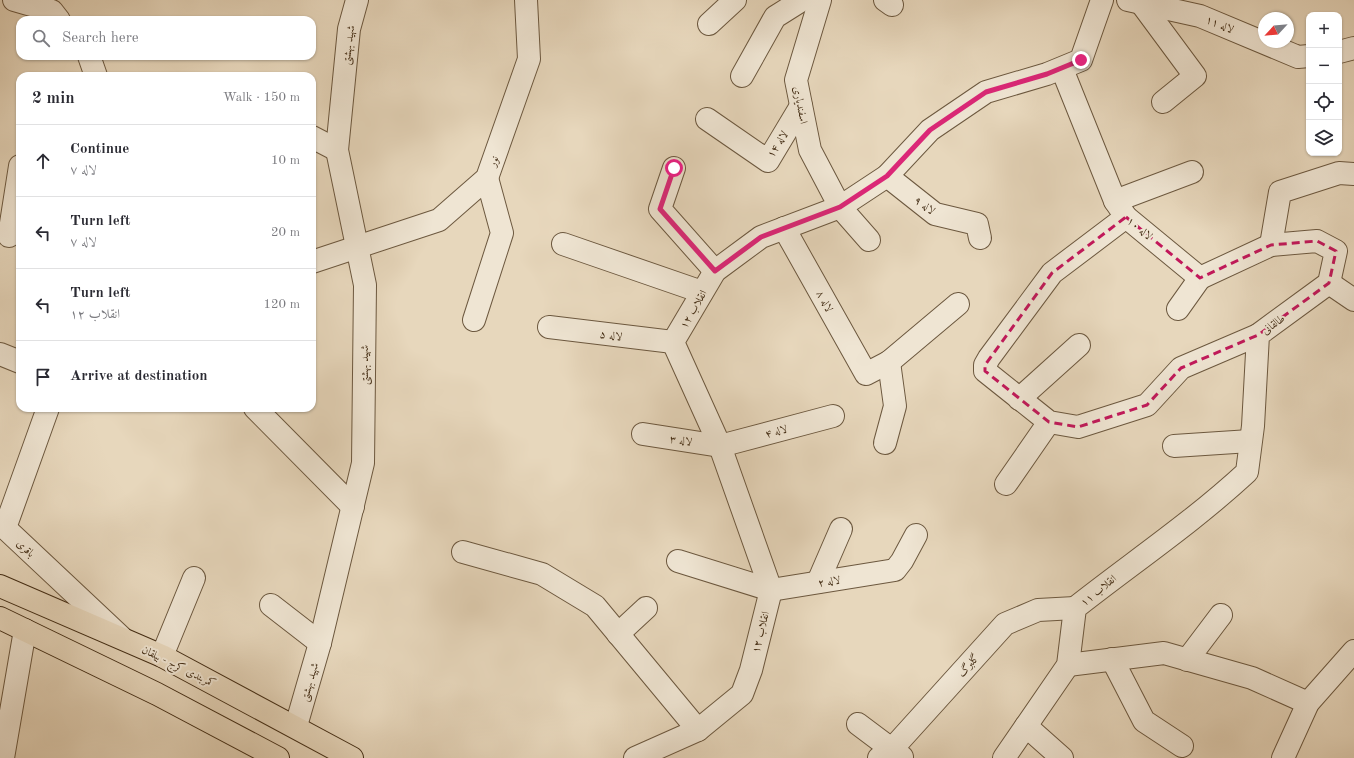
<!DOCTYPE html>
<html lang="en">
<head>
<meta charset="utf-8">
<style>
  body { margin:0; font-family:"Old Standard TT",Amiri,serif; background:#f2f2f3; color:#2b2b33 }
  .controls { position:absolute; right:12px; top:12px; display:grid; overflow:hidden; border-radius:8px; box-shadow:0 1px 3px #0004 }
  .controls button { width:36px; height:36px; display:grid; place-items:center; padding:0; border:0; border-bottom:1px solid #e1e1e2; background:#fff; color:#2b2b33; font:20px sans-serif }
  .compass { position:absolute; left:1258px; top:12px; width:36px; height:36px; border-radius:50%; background:#fff; box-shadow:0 1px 3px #0004; rotate:244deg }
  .stop { position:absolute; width:12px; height:12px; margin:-9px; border:3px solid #db2777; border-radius:50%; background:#fff }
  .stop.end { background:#db2777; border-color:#fff; box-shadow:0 1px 4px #0008 }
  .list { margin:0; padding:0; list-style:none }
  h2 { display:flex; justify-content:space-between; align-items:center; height:52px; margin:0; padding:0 16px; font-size:17px }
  h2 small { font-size:13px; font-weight:400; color:#7c7c81 }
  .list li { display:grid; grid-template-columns:26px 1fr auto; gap:12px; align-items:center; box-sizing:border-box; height:72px; padding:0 16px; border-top:1px solid #e1e1e2 }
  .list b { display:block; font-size:15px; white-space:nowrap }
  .list p { margin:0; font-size:13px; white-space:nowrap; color:#7c7c81 }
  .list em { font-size:13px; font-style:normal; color:#7c7c81 }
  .icon { flex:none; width:22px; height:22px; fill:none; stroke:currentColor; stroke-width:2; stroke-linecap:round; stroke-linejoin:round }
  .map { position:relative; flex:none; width:1354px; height:758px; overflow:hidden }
  .search { position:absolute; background:#fff; box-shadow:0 1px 3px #0004; left:16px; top:16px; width:300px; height:44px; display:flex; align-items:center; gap:10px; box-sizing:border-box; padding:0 14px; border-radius:12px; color:#7c7c81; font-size:15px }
  .panel { position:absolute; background:#fff; box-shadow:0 1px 3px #0004; left:16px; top:72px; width:300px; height:340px; border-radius:12px }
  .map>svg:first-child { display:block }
</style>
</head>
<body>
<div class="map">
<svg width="1354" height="758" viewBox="0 0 1354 758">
  <rect width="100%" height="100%" fill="#e7d7bc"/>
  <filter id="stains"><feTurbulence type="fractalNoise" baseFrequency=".005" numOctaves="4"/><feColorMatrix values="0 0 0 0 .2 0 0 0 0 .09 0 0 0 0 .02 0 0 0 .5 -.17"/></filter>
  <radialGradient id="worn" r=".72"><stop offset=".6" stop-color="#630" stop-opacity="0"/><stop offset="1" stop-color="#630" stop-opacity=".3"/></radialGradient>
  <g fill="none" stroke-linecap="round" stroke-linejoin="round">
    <!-- minor casing -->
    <g stroke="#6c583f" stroke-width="24">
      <g id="minor">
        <path d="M14,0l38,11 7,9"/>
        <path d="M820,0l-24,80 14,70 30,57 29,33"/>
        <path d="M885,0l7,5"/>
        <path d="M1128,0l72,16 98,41 11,-1"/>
        <path d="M1141,3l54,73 -32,26"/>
        <path d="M709,24l26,-24"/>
        <path d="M1339,52l15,-4"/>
        <path d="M89,56l7,20"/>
        <path d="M742,76l33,-59 27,-17"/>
        <path d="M707,119l61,42 33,-55"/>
        <path d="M312,137l25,13"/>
        <path d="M674,168l-14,41 55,62"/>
        <path d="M887,176l48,38 42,10 3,14"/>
        <path d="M1115,201l77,-29"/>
        <path d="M1126,217l-74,56 -63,85 -4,7v6l64,51 29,5 69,-22 34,-37 77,-33"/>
        <path d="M784,228l82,146 23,-12 69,-58"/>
        <path d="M9,236l11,-70"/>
        <path d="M563,244l139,48"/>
        <path d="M1271,245l9,-53 59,-19 15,1"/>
        <path d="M312,262l127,-42 48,-42 42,-119 -3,-59"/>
        <path d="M1329,283l25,17"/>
        <path d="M1178,309l22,-31"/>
        <path d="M474,320l28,-87 -15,-55"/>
        <path d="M549,327l124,15"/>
        <path d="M0,354l20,8"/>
        <path d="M1019,399l60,-54"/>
        <path d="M48,408l-43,120 116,109"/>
        <path d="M255,408l98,99"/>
        <path d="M643,434l77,12 113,-30"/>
        <path d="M885,443l10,-37 -6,-44"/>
        <path d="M1174,446l76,-5"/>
        <path d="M1006,484l43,-62"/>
        <path d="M463,552l79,22 53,32 103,124"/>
        <path d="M678,561l93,29 124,-20 7,-9 14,-26"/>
        <path d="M818,582l23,-53"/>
        <path d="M271,605l49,38"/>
        <path d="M618,634l28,-26"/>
        <path d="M162,656l32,-78"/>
        <path d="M1112,659l32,62 38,25"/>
        <path d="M1187,660l34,-45"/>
        <path d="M1068,665l96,-12 88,25 56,25"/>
        <path d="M858,724l44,33"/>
        <path d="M296,726l24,-83 43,-180 2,-178 -28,-135 12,-121 8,-29"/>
        <path d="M1026,726l36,32"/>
        <path d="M3,758l22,-128"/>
        <path d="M635,758l63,-28 44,-36 9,-24 20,-80 -51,-144 -47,-104 42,-71 46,-34 79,-30 47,-31 43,-46 56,-38 61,-18 34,-14 21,-60"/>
        <path d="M879,758l13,-9 113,-125 33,-14 37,-2"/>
        <path d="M1004,758l64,-93 7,-57c57,-45 118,-86 172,-136l6,-46 5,-91 71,-52 7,-32 -19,-10 -46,4 -71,33 -74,-61 -11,-16 -53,-132"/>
        <path d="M1283,758l25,-55 46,-52"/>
      </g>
    </g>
    <!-- highway casing -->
    <g stroke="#432d15" stroke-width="24">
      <g id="highway">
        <path d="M0,586l162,70 190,102"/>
        <path d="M0,618l157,76 121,64"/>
      </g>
    </g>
    <!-- minor -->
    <use href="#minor" stroke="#efe5d3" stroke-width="22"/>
    <!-- highway -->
    <use href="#highway" stroke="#e7d7bc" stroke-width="22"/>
  </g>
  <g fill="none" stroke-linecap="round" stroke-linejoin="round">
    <!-- route -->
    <path stroke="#db2777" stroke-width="5" d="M674,168l-14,41 55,62 46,-34 79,-30 47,-31 43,-46 56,-38 61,-18 34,-14"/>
  </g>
  <!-- marked area -->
  <path fill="none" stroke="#c2185b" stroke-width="3" stroke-dasharray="8 5" stroke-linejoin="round" d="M1126,217l74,61 71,-33 46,-4 19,10 -7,32 -71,52 -77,33 -34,37 -69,22 -29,-5 -64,-51v-6l67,-92z"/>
  <g text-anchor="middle" stroke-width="4" stroke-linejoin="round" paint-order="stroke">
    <!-- street labels -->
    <g font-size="11" fill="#432d15" stroke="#efe5d3">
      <text transform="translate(1220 24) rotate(23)" y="4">لاله ۱۱</text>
      <text transform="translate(348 45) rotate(-83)" y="4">شهید بهشتی</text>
      <text transform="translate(801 105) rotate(79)" y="4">اسفندیاری</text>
      <text transform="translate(777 144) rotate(-57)" y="4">لاله ۱۴</text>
      <text transform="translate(493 161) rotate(-70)" y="4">نور</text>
      <text transform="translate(925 205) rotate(36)" y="4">لاله ۹</text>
      <text transform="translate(1140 228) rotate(40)" y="4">لاله ۱۰</text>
      <text transform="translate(825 301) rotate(61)" y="4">لاله ۸</text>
      <text transform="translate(693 309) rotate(-60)" y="4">انقلاب ۱۲</text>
      <text transform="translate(1273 324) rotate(-36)" y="4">طالقانی</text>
      <text transform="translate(611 335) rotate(7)" y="4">لاله ۵</text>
      <text transform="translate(364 365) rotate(-90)" y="4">شهید بهشتی</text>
      <text transform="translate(776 431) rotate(-15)" y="4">لاله ۴</text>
      <text transform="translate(681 440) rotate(9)" y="4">لاله ۳</text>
      <text transform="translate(26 548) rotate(43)" y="4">باقری</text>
      <text transform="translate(829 581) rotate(-8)" y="4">لاله ۲</text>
      <text transform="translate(1098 590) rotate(-39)" y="4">انقلاب ۱۱</text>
      <text transform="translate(760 632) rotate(-76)" y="4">انقلاب ۱۲</text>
      <text transform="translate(968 665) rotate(-48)" y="4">گلبرگ</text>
      <text transform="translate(179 666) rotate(26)" y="4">کمربندی کرج - بیلقان</text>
      <text transform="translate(309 682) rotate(-74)" y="4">شهید بهشتی</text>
    </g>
  </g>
  <rect width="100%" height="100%" filter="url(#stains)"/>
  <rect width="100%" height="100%" fill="url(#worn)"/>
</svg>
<div class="controls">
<button>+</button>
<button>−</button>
<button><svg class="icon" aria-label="locate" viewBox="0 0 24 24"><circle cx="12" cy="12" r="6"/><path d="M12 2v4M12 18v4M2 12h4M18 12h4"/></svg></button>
<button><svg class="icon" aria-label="layers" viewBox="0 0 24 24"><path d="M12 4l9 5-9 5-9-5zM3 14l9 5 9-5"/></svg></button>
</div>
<svg class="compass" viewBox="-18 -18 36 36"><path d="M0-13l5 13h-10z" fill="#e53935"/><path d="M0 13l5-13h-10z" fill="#7c7c81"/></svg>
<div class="stop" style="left:674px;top:168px"></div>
<div class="stop end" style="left:1081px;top:60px"></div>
<div class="search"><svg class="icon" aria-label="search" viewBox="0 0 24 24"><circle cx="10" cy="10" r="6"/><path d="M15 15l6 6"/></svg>Search here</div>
<section class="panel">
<h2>2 min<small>Walk · 150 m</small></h2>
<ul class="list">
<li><svg class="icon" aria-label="ahead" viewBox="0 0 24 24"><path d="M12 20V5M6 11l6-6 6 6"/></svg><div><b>Continue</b><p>لاله ۷</p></div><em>10 m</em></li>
<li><svg class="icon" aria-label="left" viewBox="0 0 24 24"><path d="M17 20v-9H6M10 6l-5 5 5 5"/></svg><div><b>Turn left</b><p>لاله ۷</p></div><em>20 m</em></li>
<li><svg class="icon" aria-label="left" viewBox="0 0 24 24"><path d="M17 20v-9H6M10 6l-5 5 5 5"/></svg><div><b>Turn left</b><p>انقلاب ۱۲</p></div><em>120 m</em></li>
<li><svg class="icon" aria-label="arrive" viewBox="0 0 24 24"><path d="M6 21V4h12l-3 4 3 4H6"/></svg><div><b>Arrive at destination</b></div></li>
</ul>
</section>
</div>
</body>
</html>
